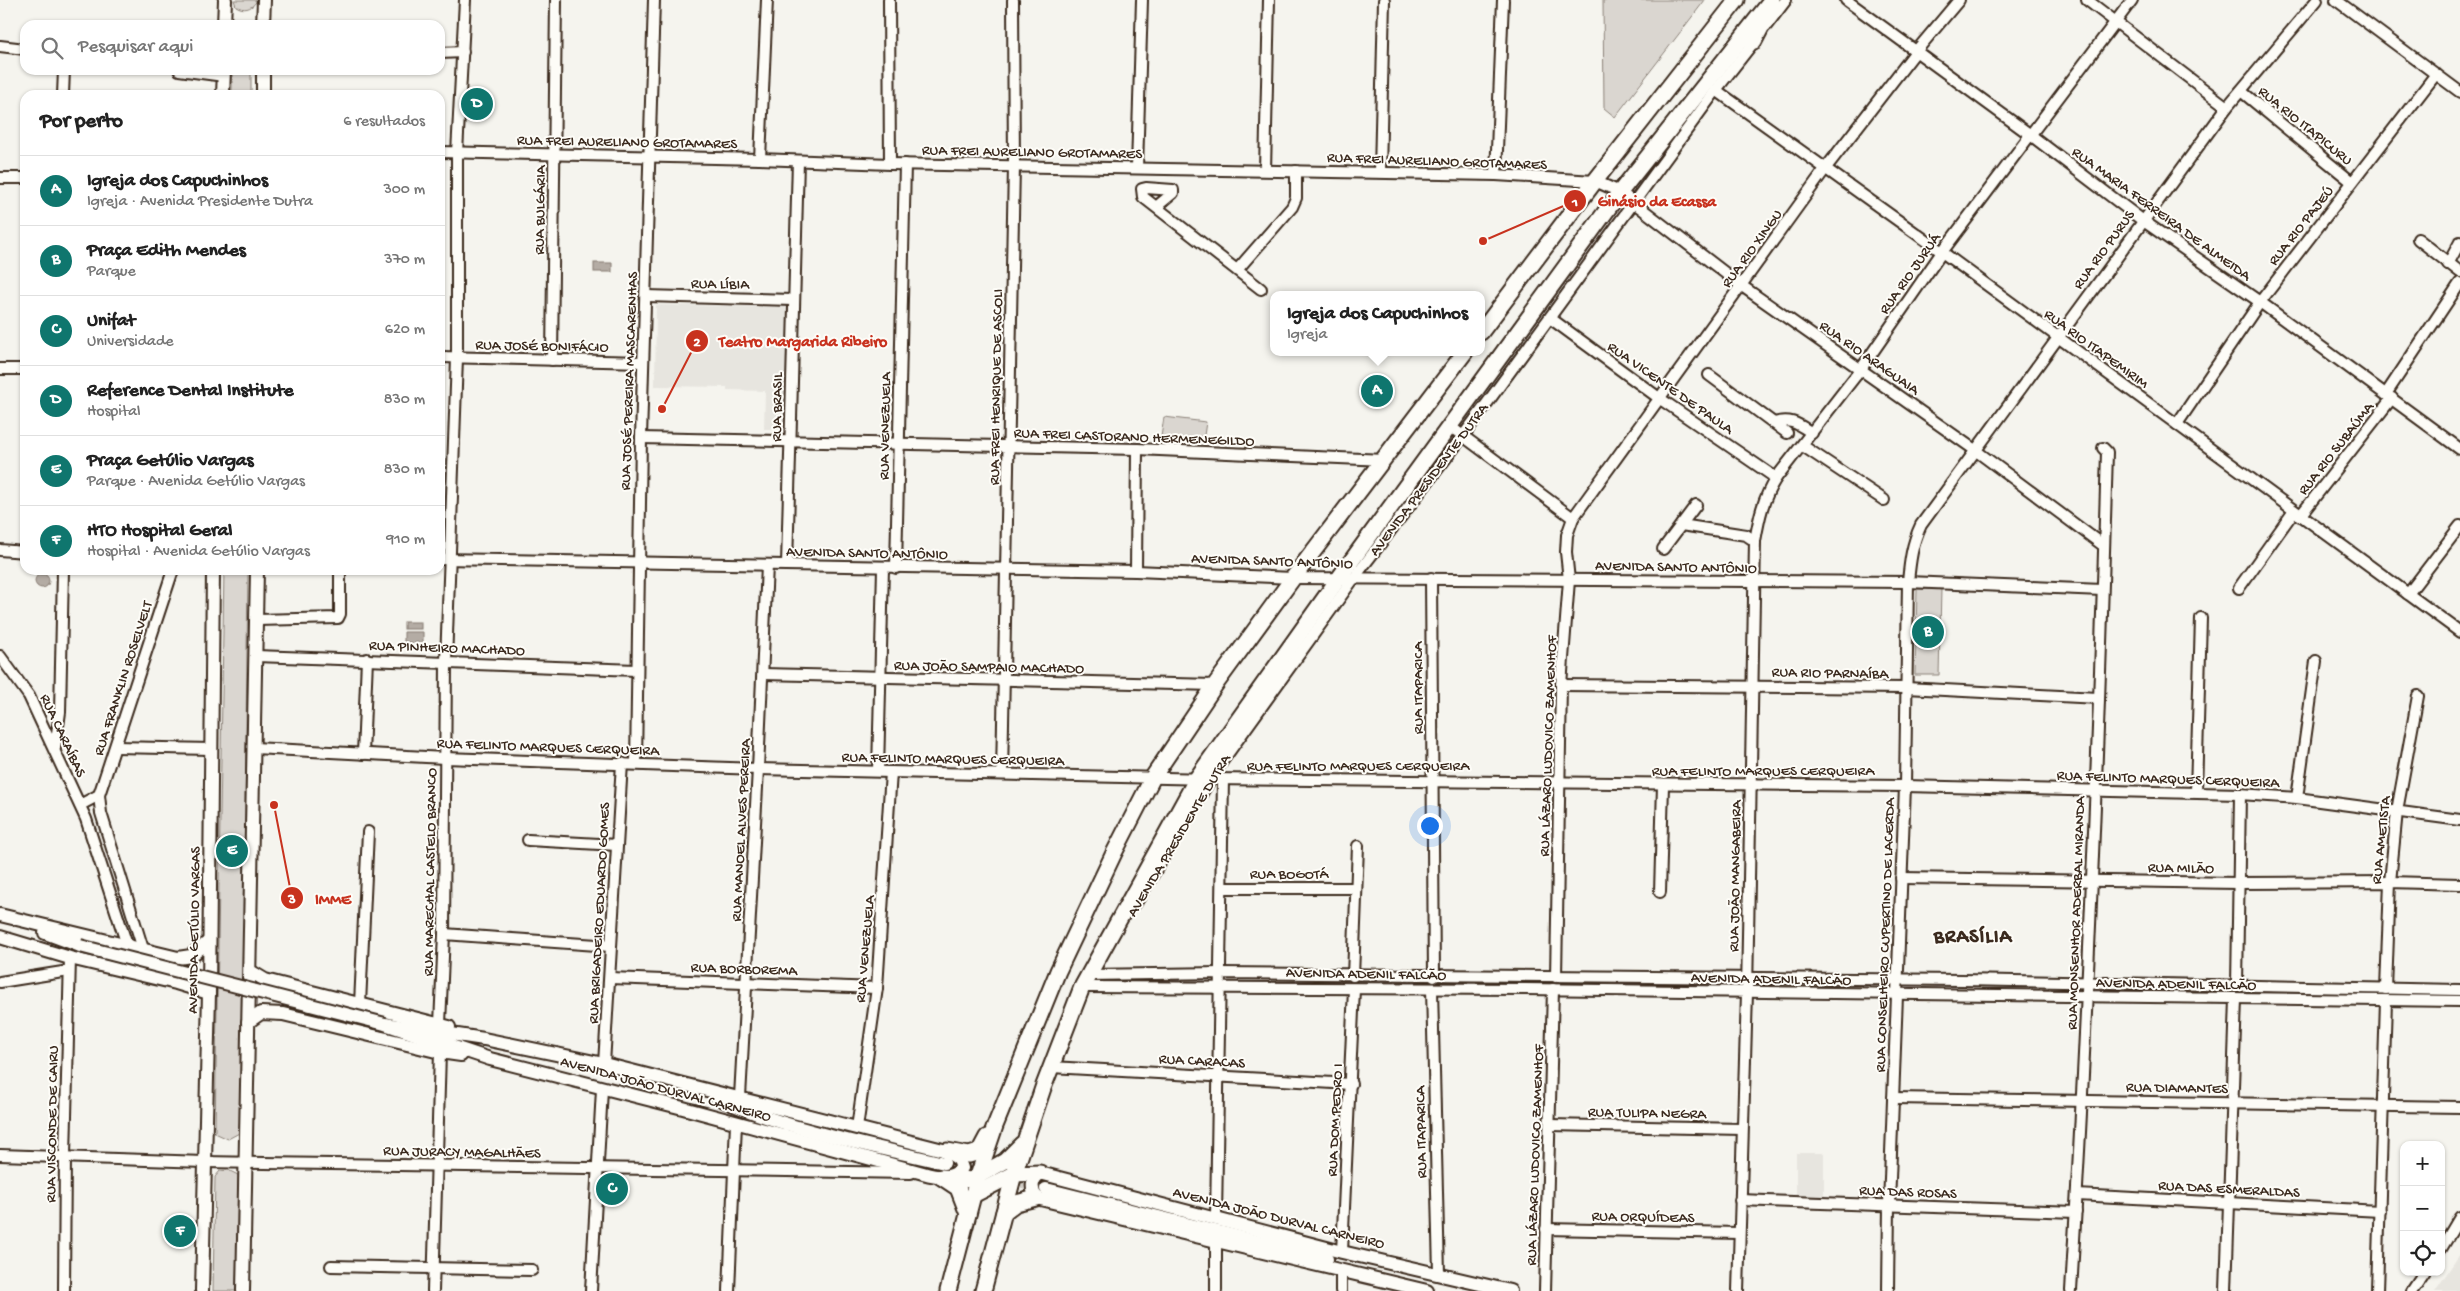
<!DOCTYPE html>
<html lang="pt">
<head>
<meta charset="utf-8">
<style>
  body { margin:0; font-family:"Gochi Hand",sans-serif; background:#f2f2f2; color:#222 }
  .controls { position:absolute; right:15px; bottom:15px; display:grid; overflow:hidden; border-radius:10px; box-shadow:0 1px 4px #0004 }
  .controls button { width:45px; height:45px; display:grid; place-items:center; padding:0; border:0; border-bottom:1px solid #e0e0e0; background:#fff; color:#222; font:25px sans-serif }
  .you { position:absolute; left:1429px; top:825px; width:18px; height:18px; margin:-12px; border:4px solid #fff; border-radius:50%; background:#1a73e8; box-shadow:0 0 0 8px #1a73e833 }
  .badge { display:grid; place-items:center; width:32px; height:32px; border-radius:50%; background:#0f766e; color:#fff; font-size:16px; font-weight:700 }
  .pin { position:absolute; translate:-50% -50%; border:2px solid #fff; box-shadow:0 1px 5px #0006 }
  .popup { position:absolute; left:1270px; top:291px; width:215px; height:65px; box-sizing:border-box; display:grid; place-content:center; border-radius:10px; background:#fff; filter:drop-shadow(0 1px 4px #0005); font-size:16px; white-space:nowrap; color:#767676 }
  .popup b { font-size:19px; color:#222 }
  .popup::after { content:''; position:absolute; left:50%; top:100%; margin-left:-10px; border:10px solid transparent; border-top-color:#fff }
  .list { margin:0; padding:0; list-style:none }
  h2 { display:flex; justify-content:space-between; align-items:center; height:65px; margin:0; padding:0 20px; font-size:21px }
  h2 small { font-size:16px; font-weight:400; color:#767676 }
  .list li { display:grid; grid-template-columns:32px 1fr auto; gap:15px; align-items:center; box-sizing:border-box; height:70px; padding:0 20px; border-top:1px solid #e0e0e0 }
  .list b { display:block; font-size:19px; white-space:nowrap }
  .list p { margin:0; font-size:16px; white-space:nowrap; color:#767676 }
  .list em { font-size:16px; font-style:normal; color:#767676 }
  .icon { flex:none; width:28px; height:28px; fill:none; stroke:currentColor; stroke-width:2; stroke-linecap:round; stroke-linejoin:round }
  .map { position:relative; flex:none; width:2460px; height:1291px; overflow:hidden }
  .search { position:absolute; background:#fff; box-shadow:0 1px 4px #0004; left:20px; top:20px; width:425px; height:55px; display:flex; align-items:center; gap:12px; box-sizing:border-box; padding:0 18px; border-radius:15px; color:#767676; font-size:19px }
  .panel { position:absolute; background:#fff; box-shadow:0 1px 4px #0004; left:20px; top:90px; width:425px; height:485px; border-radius:15px }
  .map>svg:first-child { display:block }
</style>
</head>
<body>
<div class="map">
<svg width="2460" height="1291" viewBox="0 0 2460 1291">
  <rect width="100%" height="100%" fill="#f5f4ee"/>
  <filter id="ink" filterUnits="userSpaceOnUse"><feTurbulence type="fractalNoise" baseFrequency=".02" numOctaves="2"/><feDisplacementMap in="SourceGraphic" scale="10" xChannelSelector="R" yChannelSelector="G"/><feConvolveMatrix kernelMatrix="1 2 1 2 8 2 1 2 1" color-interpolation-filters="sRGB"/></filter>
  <g filter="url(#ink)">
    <!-- built -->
    <g fill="#e7e5df">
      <path d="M656,305l131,2 -2,122h-21l1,-38 -38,-1v-3l-72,-1z"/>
      <rect x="1796" y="1153" width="28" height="48"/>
      <path d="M2460,1254v37h-25z"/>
    </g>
    <!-- green -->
    <g fill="#dad6d0" stroke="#8a8077">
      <path d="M234,0h22v2c-5,7 -12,9 -20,4z"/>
      <path d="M1603,0h102l-90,117 -11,-9z"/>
      <rect x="232" y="70" width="19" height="25"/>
      <path d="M1164,417l42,5 -3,20 -42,-5z"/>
      <path d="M224,570h24l-7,562 -13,7 -13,-6z"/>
      <path d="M1917,589h24l-2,86h-24z"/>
      <path d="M228,1170l10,5 -2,116h-23l2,-114 5,-6z"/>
    </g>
    <!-- water -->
    <g fill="#b4aca4" stroke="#84786e">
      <rect x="594" y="263" width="18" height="9"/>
      <circle cx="42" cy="581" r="7"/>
      <rect x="404" y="622" width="17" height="7"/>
      <path d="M404,632h19v10l-19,1z"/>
    </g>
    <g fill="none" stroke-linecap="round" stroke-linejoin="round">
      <!-- major-tunnel -->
      <path stroke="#d0ccc4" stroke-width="12" stroke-dasharray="12 6" stroke-linecap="butt" d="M944,1163l99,25"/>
      <!-- minor casing -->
      <g stroke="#3b2a1e" stroke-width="14">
        <g id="minor">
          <path d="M889,0l1,164"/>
          <path d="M1846,0l186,136 110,84 118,82 200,147"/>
          <path d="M2087,0l140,107"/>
          <path d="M2336,0l124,92"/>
          <path d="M1766,26l20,-26"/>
          <path d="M0,46l25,3"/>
          <path d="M440,53l23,-1"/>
          <path d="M179,70l45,6"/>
          <path d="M1716,90l226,162 518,380"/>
          <path d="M2241,91l111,91"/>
          <path d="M63,95l1,-25"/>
          <path d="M440,152l320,7 130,5 606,11 99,6 25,11 122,94 233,164 129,96"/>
          <path d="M760,159l7,-159"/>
          <path d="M1137,168l5,-168"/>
          <path d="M1265,170l4,-170"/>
          <path d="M1380,172l4,-172"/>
          <path d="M1496,175l7,-175"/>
          <path d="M0,178h25"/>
          <path d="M1156,207l17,-14v-3l-27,-2 -4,1 1,8 118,92"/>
          <path d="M2418,239l42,33"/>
          <path d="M2448,264l12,-22"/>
          <path d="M1238,269l54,-62 4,-9v-27"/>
          <path d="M646,296l147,4"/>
          <path d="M1550,318l109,80 117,80"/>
          <path d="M440,357l203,5"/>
          <path d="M552,360l4,-360"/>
          <path d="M0,369h25"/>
          <path d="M1709,375l78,58"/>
          <path d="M2386,394l74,-111"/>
          <path d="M1774,423c17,-5 24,1 38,10"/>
          <path d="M2177,424l83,-122 176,-228"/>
          <path d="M1451,427l122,91"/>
          <path d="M641,438l496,11 248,11"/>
          <path d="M1803,446l81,54"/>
          <path d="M2300,516l92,-118"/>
          <path d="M1681,525l15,-20"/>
          <path d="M1663,549l18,-24 65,10 9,6"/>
          <path d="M0,550l25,2"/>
          <path d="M440,559l696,12 157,7 615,4 194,8"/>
          <path d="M787,565l11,-404"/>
          <path d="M896,568l9,-404"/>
          <path d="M1136,571l1,-122"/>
          <path d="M1431,578l3,399"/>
          <path d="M2239,588l55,-77"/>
          <path d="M2408,594l52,-68"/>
          <path d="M257,620l81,-2 2,-4v-44"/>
          <path d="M0,656l29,40 57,123 41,126"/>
          <path d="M256,656l380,14"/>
          <path d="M763,674l452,11"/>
          <path d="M1561,685l345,3 192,10"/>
          <path d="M116,747l95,2"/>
          <path d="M55,748l5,-36 3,-142"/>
          <path d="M254,748l191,10 313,11 452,10 695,7 335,8 57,4 163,22"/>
          <path d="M363,754l4,-95"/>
          <path d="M636,763l5,-325 13,-438"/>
          <path d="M878,771l5,-203"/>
          <path d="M1002,774l12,-608 -1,-166"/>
          <path d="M2196,792l5,-174"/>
          <path d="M2297,798l19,-137"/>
          <path d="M80,805l19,-10"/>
          <path d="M528,840l89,5"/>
          <path d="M1901,878l337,5 152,-1 70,2"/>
          <path d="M1222,888h134"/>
          <path d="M1660,892l3,-107"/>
          <path d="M1136,903l80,-133 138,-192 109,-142 253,-346 41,-52"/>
          <path d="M444,934l167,12"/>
          <path d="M143,949l-42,-136 -2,-18 74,-225"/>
          <path d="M1088,975l132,-2 742,7 498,10"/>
          <path d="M1353,976l5,-130"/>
          <path d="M1556,977l5,-292 8,-105 -3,-28 1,-17 6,-17 252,-349 92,-119 42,-50"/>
          <path d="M610,978l267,10"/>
          <path d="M0,982l69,-11"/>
          <path d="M2237,985l3,-191"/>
          <path d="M1082,987l443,2 935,12"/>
          <path d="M1432,989l7,284"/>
          <path d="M2386,989l4,-107 7,-71 21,-115"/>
          <path d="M360,1004l8,-172"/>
          <path d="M440,1024l4,-90 2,-272 11,-304v-205l8,-153"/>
          <path d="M604,1064l18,-301"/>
          <path d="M1051,1067l300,17"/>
          <path d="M740,1097l18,-328 9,-204"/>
          <path d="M1893,1098l567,9"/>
          <path d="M1550,1125l192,4"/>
          <path d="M857,1128l20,-140 14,-216"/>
          <path d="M0,1155l204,7 707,11"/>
          <path d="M2077,1195l303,16"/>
          <path d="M1740,1200l336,12"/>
          <path d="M1216,1218l7,-439"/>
          <path d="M1546,1229l193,4"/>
          <path d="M2441,1249l19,-32"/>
          <path d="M1342,1252l12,-263"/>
          <path d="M331,1266l201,4"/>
          <path d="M64,1291l1,-135 5,-198"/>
          <path d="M433,1291l7,-239"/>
          <path d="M591,1291l11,-202"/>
          <path d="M729,1291l7,-168"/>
          <path d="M1216,1291v-49"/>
          <path d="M1341,1291v-21"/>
          <path d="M1545,1291l8,-302"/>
          <path d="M1738,1291l9,-298 8,-452c4,-23 8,-43 21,-63l85,-109 81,-117 190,-252"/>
          <path d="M1888,1291l1,-86 16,-419 3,-204c2,-21 4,-38 13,-57l306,-418 90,-107"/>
          <path d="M2071,1291c17,-279 28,-559 36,-839l-4,-4"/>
          <path d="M2226,1291l10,-292"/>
          <path d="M2377,1291l9,-290"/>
          <path d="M2412,1291l13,-19"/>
        </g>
      </g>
      <!-- major casing -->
      <g stroke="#3b2a1e" stroke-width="16">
        <g id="major">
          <path d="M224,25l1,-25"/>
          <path d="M263,25l1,-25"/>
          <path d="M263,70v25"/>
          <path d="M223,95l1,-25"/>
          <path d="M0,915l178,43 13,-2 18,-15"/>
          <path d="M45,933l35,13"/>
          <path d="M0,937l70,21 106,25 33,10"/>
          <path d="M250,971l15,9 184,47"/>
          <path d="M248,1022l13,-9 22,1 157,38 21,3"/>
          <path d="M385,1024l99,15 120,25 343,87 12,9 3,8c-11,12 -25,9 -39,5l-240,-65 -193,-49z"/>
          <path d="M717,1098c72,32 151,47 227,65"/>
          <path d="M1046,1189l281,70"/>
          <path d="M202,1291l7,-298 4,-423"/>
          <path d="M243,1291l14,-721"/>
          <path d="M1427,1291l-391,-93c-5,-10 -5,-17 4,-25l302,79 168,39"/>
        </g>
      </g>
      <!-- highway casing -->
      <g stroke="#3b2a1e" stroke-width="19">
        <g id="highway">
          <path d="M1754,41l13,-25"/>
          <path d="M1481,332l114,-151 142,-181"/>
          <path d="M947,1151l22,4 10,-3 8,-15"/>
          <path d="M941,1177l30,3 34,-19 17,-17"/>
          <path d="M943,1178l15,10 10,26"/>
          <path d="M975,1194l39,-20 26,-1"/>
          <path d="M1004,1212l12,-9 20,-5"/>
          <path d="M948,1291l30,-115 17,-50 63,-155 56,-118 39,-76 62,-92 78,-107 172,-226"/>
          <path d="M983,1291l31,-117 29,-86 39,-101 115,-209 142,-200 281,-386 152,-192"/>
        </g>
      </g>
      <!-- minor -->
      <use href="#minor" stroke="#fdfcf7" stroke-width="10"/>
      <!-- major -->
      <use href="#major" stroke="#fdfcf7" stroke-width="12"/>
      <!-- highway -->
      <use href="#highway" stroke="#fdfcf7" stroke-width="15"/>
      <!-- major-bridge casing -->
      <g stroke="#3b2a1e" stroke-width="16" stroke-linecap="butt">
        <path id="major-bridge" d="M80,946l305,78"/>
      </g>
      <!-- major-bridge -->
      <use href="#major-bridge" stroke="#fdfcf7" stroke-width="12"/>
    </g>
  </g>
  <g text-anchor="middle" stroke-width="4" stroke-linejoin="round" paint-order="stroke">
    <!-- street labels -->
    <g font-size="15" fill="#3b2a1e" stroke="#fdfcf7">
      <text transform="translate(2306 125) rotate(39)" y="5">RUA RIO ITAPICURU</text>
      <text transform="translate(627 141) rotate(1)" y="5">RUA FREI AURELIANO GROTAMARES</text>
      <text transform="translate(1032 151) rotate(1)" y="5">RUA FREI AURELIANO GROTAMARES</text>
      <text transform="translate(1437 160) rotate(2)" y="5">RUA FREI AURELIANO GROTAMARES</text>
      <text transform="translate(539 210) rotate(-89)" y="5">RUA BULGÁRIA</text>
      <text transform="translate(2162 213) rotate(36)" y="5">RUA MARIA FERREIRA DE ALMEIDA</text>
      <text transform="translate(2300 225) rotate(-52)" y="5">RUA RIO PAJEÚ</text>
      <text transform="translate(1751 248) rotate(-54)" y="5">RUA RIO XINGU</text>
      <text transform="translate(2103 249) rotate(-54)" y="5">RUA RIO PURUS</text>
      <text transform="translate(1909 273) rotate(-55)" y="5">RUA RIO JURUÁ</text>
      <text transform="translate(720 283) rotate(1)" y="5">RUA LÍBIA</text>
      <text transform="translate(542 345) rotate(1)" y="5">RUA JOSÉ BONIFÁCIO</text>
      <text transform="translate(2097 348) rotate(36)" y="5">RUA RIO ITAPEMIRIM</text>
      <text transform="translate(1870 357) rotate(35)" y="5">RUA RIO ARAGUAIA</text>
      <text transform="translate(628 381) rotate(-88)" y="5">RUA JOSÉ PEREIRA MASCARENHAS</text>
      <text transform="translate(995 387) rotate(-89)" y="5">RUA FREI HENRIQUE DE ASCOLI</text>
      <text transform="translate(1671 387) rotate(35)" y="5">RUA VICENTE DE PAULA</text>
      <text transform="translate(776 407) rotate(-89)" y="5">RUA BRASIL</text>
      <text transform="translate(884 426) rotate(-89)" y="5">RUA VENEZUELA</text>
      <text transform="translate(1134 436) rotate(2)" y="5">RUA FREI CASTORANO HERMENEGILDO</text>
      <text transform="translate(2335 448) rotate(-52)" y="5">RUA RIO SUBAÚMA</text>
      <text transform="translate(1428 479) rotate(-53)" y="5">AVENIDA PRESIDENTE DUTRA</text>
      <text transform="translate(867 552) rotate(1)" y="5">AVENIDA SANTO ANTÔNIO</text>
      <text transform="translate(1272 560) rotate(2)" y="5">AVENIDA SANTO ANTÔNIO</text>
      <text transform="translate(1676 566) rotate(1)" y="5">AVENIDA SANTO ANTÔNIO</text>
      <text transform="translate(447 647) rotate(2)" y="5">RUA PINHEIRO MACHADO</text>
      <text transform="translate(989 666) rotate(1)" y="5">RUA JOÃO SAMPAIO MACHADO</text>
      <text transform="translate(1830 672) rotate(1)" y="5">RUA RIO PARNAÍBA</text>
      <text transform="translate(122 678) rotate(-72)" y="5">RUA FRANKLIN ROSELVELT</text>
      <text transform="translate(1417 688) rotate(-90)" y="5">RUA ITAPARICA</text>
      <text transform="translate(64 735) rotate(65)" y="5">RUA CARAÍBAS</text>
      <text transform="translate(548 746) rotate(2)" y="5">RUA FELINTO MARQUES CERQUEIRA</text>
      <text transform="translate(1547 746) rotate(-88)" y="5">RUA LÁZARO LUDOVICO ZAMENHOF</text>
      <text transform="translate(953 758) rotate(1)" y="5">RUA FELINTO MARQUES CERQUEIRA</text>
      <text x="1358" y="770">RUA FELINTO MARQUES CERQUEIRA</text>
      <text x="1763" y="775">RUA FELINTO MARQUES CERQUEIRA</text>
      <text transform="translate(2168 778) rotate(2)" y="5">RUA FELINTO MARQUES CERQUEIRA</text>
      <text transform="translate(740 830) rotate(-87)" y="5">RUA MANOEL ALVES PEREIRA</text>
      <text transform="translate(1178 835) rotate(-59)" y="5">AVENIDA PRESIDENTE DUTRA</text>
      <text transform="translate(2380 840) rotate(-84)" y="5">RUA AMETISTA</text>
      <text transform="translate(2181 867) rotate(1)" y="5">RUA MILÃO</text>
      <text transform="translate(429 872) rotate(-89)" y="5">RUA MARECHAL CASTELO BRANCO</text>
      <text x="1289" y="878">RUA BOGOTÁ</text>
      <text transform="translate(1734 876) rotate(-89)" y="5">RUA JOÃO MANGABEIRA</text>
      <text transform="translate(598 913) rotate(-87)" y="5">RUA BRIGADEIRO EDUARDO GOMES</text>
      <text transform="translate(2075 913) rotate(-88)" y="5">RUA MONSENHOR ADERBAL MIRANDA</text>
      <text transform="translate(193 930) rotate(-89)" y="5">AVENIDA GETÚLIO VARGAS</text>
      <text transform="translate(1884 935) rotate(-88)" y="5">RUA CONSELHEIRO CUPERTINO DE LACERDA</text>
      <text transform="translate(864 949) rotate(-85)" y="5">RUA VENEZUELA</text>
      <text transform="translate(744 968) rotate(2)" y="5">RUA BORBOREMA</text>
      <text transform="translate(1366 973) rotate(1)" y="5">AVENIDA ADENIL FALCÃO</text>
      <text transform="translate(1771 978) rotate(1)" y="5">AVENIDA ADENIL FALCÃO</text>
      <text transform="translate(2176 983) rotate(1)" y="5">AVENIDA ADENIL FALCÃO</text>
      <text transform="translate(1202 1060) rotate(3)" y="5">RUA CARACAS</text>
      <text transform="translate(2177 1087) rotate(1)" y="5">RUA DIAMANTES</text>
      <text transform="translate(666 1088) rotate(15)" y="5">AVENIDA JOÃO DURVAL CARNEIRO</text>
      <text transform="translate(1647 1112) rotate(1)" y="5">RUA TULIPA NEGRA</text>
      <text transform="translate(1334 1120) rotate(-87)" y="5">RUA DOM PEDRO I</text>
      <text transform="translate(51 1124) rotate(-89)" y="5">RUA VISCONDE DE CAIRU</text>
      <text transform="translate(1420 1132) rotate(-91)" y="5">RUA ITAPARICA</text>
      <text transform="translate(462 1151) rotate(1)" y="5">RUA JURACY MAGALHÃES</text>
      <text transform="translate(1534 1155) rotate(-88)" y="5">RUA LÁZARO LUDOVICO ZAMENHOF</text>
      <text transform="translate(2229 1188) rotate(3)" y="5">RUA DAS ESMERALDAS</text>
      <text transform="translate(1908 1191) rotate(2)" y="5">RUA DAS ROSAS</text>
      <text transform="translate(1643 1216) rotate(1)" y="5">RUA ORQUÍDEAS</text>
      <text transform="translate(1279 1217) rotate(14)" y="5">AVENIDA JOÃO DURVAL CARNEIRO</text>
    </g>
    <!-- district labels -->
    <g font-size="20" font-weight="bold" letter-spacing="1" fill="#3b2a1e" stroke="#fdfcf7">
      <text x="1973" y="942">BRASÍLIA</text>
    </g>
  </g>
  <!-- callouts -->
  <path fill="none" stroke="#c8321e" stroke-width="2" d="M1483 241L1575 201M662 409L697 341M274 805L292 898"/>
  <g fill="#c8321e" stroke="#fdfcf7" stroke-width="2">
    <circle cx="1483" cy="241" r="5"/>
    <circle cx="662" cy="409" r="5"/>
    <circle cx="274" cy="805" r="5"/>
    <circle cx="1575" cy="201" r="12"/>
    <circle cx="697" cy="341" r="12"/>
    <circle cx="292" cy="898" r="12"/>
  </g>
  <g font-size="15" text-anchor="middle" font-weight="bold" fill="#fff">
    <text x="1575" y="206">1</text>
    <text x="697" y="346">2</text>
    <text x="292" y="903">3</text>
  </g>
  <g font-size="16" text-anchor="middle" font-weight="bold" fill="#c8321e" stroke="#fdfcf7" stroke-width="4" stroke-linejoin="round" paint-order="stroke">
    <text x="1657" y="206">Ginásio da Ecassa</text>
    <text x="803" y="346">Teatro Margarida Ribeiro</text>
    <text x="333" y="904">IMME</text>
  </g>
</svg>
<div class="controls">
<button>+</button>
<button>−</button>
<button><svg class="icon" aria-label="locate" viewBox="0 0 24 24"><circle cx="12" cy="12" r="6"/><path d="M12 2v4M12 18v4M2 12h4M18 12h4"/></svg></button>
</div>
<div class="you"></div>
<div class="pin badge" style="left:1377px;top:391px">A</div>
<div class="popup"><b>Igreja dos Capuchinhos</b>Igreja</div>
<div class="pin badge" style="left:1928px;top:632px">B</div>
<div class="pin badge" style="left:612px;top:1189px">C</div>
<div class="pin badge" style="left:477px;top:104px">D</div>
<div class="pin badge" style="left:232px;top:851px">E</div>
<div class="pin badge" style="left:180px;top:1231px">F</div>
<div class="search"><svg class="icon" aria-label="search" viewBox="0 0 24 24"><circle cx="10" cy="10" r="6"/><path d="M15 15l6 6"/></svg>Pesquisar aqui</div>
<section class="panel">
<h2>Por perto<small>6 resultados</small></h2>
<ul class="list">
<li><span class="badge">A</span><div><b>Igreja dos Capuchinhos</b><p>Igreja · Avenida Presidente Dutra</p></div><em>300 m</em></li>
<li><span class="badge">B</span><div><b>Praça Edith Mendes</b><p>Parque</p></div><em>370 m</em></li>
<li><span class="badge">C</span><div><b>Unifat</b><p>Universidade</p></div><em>620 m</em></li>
<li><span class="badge">D</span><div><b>Reference Dental Institute</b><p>Hospital</p></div><em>830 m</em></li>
<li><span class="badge">E</span><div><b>Praça Getúlio Vargas</b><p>Parque · Avenida Getúlio Vargas</p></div><em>830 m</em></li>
<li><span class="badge">F</span><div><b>HTO Hospital Geral</b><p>Hospital · Avenida Getúlio Vargas</p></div><em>910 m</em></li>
</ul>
</section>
</div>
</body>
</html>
